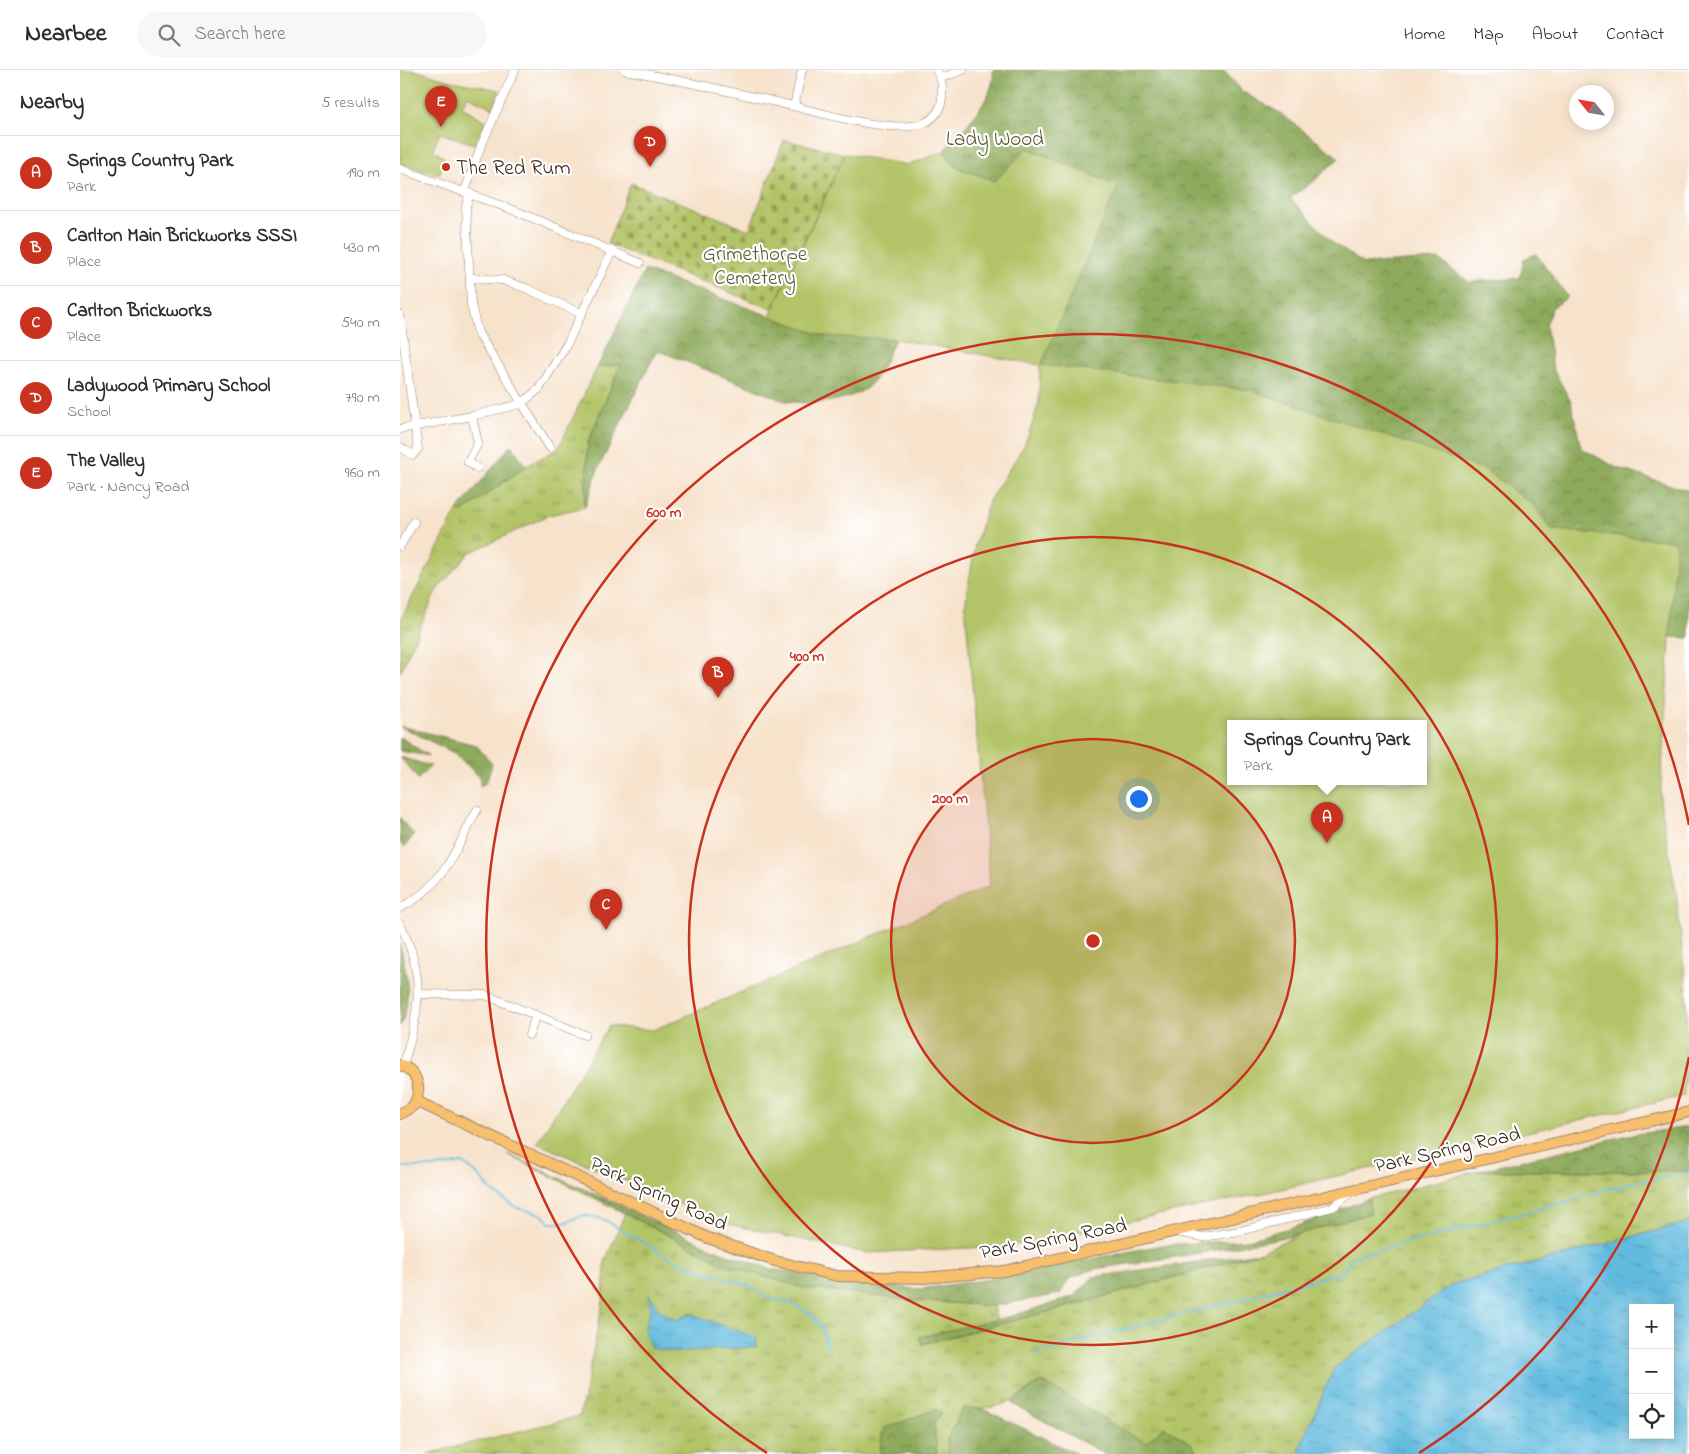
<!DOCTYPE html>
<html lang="en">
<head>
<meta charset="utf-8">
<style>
  body { margin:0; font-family:"Indie Flower",sans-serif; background:#f7f7f7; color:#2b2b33 }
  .controls { position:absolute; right:15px; bottom:15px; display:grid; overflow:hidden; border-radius:0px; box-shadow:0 2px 12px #0003 }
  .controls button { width:45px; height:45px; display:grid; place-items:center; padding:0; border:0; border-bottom:1px solid #e1e1e2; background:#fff; color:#2b2b33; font:25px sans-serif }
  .compass { position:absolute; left:1169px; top:15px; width:45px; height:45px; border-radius:50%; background:#fff; box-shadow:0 2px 12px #0003; rotate:301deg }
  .you { position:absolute; left:738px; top:728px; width:18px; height:18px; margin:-12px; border:4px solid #fff; border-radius:50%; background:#1a73e8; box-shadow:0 0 0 8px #1a73e833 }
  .badge { display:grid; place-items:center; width:32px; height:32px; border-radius:50%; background:#c8321e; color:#fff; font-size:16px; font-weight:700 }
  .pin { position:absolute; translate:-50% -41px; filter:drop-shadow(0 1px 2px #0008) }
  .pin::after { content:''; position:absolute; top:26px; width:18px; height:15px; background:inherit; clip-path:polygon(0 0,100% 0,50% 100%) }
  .popup { position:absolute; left:827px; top:650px; width:200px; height:65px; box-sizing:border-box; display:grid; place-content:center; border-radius:0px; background:#fff; filter:drop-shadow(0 1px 4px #0005); font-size:16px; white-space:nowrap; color:#7c7c81 }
  .popup b { font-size:19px; color:#2b2b33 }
  .popup::after { content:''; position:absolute; left:50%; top:100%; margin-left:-10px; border:10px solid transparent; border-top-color:#fff }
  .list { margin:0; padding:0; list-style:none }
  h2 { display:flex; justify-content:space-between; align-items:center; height:65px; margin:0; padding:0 20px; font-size:21px }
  h2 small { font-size:16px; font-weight:400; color:#7c7c81 }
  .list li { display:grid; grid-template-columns:32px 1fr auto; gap:15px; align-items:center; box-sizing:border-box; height:75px; padding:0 20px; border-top:1px solid #e1e1e2 }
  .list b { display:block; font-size:19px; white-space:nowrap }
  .list p { margin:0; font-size:16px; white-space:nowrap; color:#7c7c81 }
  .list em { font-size:16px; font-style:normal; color:#7c7c81 }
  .icon { flex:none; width:28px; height:28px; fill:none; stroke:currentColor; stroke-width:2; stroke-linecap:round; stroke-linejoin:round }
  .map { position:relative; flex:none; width:1289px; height:1384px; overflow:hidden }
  header { display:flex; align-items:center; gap:30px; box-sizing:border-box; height:70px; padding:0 25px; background:#fff; border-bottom:1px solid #e1e1e2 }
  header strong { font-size:24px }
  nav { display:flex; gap:28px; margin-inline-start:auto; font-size:18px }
  .search { width:350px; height:45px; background:#f7f7f7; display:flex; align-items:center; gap:12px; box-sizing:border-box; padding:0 18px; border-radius:28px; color:#7c7c81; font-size:19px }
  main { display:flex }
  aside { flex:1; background:#fff }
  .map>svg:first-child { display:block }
</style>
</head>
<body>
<header>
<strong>Nearbee</strong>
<div class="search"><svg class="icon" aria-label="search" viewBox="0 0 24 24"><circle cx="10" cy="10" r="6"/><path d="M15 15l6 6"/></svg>Search here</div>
<nav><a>Home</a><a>Map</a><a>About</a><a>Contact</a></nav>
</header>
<main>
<aside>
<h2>Nearby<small>5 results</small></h2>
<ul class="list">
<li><span class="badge">A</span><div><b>Springs Country Park</b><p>Park</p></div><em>190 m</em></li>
<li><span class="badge">B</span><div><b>Carlton Main Brickworks SSSI</b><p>Place</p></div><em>430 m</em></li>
<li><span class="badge">C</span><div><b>Carlton Brickworks</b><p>Place</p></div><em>540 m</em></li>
<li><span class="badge">D</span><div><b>Ladywood Primary School</b><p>School</p></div><em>790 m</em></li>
<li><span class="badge">E</span><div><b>The Valley</b><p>Park · Nancy Road</p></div><em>960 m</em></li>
</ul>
</aside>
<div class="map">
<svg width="1289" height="1384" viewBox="0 0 1289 1384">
  <defs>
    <pattern id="grass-tufts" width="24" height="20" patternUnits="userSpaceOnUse" patternTransform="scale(1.25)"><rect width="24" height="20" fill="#b3c467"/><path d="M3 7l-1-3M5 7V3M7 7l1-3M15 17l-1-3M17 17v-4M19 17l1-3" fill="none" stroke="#939f54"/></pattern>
    <pattern id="forest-crowns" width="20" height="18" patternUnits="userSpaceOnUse" patternTransform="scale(1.25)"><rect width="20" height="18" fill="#8eaa5c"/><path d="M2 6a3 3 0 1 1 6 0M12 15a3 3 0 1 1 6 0" fill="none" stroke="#758b4b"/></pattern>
    <pattern id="cemetery-stones" width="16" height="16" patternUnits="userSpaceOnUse" patternTransform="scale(1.25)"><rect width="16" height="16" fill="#b3c467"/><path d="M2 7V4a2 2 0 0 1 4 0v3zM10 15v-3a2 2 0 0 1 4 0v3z" fill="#939f54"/></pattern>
    <pattern id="water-ripples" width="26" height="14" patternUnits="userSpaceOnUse" patternTransform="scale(1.25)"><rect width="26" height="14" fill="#62bbdf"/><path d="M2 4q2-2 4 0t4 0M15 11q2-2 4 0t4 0" fill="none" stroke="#5298b4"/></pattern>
  </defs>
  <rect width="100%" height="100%" fill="#fff"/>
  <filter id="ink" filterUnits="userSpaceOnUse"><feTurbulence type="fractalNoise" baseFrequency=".02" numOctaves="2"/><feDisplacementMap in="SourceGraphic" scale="10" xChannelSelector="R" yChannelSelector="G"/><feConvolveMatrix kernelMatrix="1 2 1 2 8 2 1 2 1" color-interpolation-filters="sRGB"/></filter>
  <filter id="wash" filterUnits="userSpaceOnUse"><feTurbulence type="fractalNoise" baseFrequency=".0096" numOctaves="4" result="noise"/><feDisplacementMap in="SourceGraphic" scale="20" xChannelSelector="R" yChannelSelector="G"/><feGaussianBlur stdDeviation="1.12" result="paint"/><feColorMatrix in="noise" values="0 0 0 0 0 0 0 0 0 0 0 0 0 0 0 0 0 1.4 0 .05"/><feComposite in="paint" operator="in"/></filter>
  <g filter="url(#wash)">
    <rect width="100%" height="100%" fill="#f7e2cb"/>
    <!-- grass -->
    <g fill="url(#grass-tufts)" stroke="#777742">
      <path d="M221,294l-33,78 -3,65 -36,8 -80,38 -33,38 -36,82v-52l57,-110 5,1 64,-46 32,-17 39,-81z"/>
      <path d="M1077,1101h212v51l-235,62 -153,161 -2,9h-100l-8,-11 -48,4 -102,-66c-31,22 -39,29 -78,27l-16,32 1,14h-521l153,-38 23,-114 2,-40 20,-49 104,53 179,34 85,6 4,14 -77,17 2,7 164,-42 173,-49 37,-18 74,-22 -2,-14z"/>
    </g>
    <!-- forest -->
    <g fill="url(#forest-crowns)" stroke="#646a3d">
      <path d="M593,0h230l20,22 37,21 59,45 -25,23 -24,17 43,45 31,21 74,-5 31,23 51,-4 4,-19 12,-5 32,43 -16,11 -6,17 7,44 18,33 10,46 36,20 72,23v147l-19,-1 5,-96 -123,-11 -19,-25 -283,-115 -210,-25 77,-179 -122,-5 -40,-14 -11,-16c17,-20 53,-53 49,-81z"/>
      <path d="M245,200l179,66 71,3c-6,13 -15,36 -24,45 -19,19 -65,22 -89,16l-125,-50 -59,119 -13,38 3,-65 33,-78 -24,4z"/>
      <path d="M111,375l15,21 -64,46 -5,-1z"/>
      <path d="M0,656l76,19 16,19 -6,19 -6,3v-9l-26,-24z"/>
      <path d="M0,667l29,19 -29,-5z"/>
      <path d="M0,687l31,9 -13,13z"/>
      <path d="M0,748l14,17 -10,12 -4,-4z"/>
      <path d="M0,874c6,27 13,56 0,82z"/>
      <path d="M1289,1057v44h-212l152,-36z"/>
      <path d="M107,1084l214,98 51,17 66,12 80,8 73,-10 171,-34 86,-5 52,-15 68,-26 3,14 -75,22 -101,19 -101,15 -25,10 -9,15 -67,12 -85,-6 -105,-12 -74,-22z"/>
      <path d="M859,1183l-173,49 -164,42 -3,-7 93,-21 63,-20 18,-19z"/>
      <path d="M641,1311l104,62 19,-16 27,16 8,11h-94l-94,-51z"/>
      <path d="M563,1338l20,1 94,45h-129l-1,-14z"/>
      <path d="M536,1339l6,5 -8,8 3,32h-55l-2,-5 3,-20z"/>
    </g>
    <!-- cemetery -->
    <path fill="url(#cemetery-stones)" stroke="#777742" d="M384,70l61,14 -73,155 -165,-65 24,-61 118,47z"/>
    <!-- park -->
    <g fill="#b3c467" stroke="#777742" fill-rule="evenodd">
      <path d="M0,0h14l33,10 53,10 -7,18 -26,-12 -5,11 24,14 -12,23 -34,-11 -7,17 12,8 -6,17 -39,-12z"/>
      <path d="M627,78l91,38 -77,179 209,25 234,79 49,36 19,25 124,11 -16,259 16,92 11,104 -3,100 -429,99 -246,51 -143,7 -143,-30 -186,-80 72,-117 44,4 337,-144 -25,-280 10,-61 14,-44 36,-57 8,-22 6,-20 1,-37 -145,-26 -71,-3 -54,-20 75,-162 63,11 36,-14 11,16 40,14zM1023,654v58h-192v-58z"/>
    </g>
    <!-- water -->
    <g fill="url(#water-ripples)" stroke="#4e727e" fill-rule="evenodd">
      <path d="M1289,1152v232h-390l2,-9 33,-77 119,-84zM1233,1238h37v127h-37z"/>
      <path d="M249,1224l10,16 17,10 15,-6 66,24 -1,9 -82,5 -23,-4 -7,-17 6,-20z"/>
    </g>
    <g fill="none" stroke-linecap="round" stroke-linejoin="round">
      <!-- stream -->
      <g stroke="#62bbdf" stroke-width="2">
        <path d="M0,1097h38l25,-4 14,11 16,18 24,16 24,6 9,9h14l20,-8 19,4 78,45 69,22 16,11 28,7 16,10 12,13 5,20"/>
        <path d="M635,1283l308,-81 9,-15 222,-57 8,-5 14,-1 10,-6h14l5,-4 64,-11"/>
      </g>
    </g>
  </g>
  <g filter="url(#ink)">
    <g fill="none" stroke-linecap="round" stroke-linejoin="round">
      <!-- minor casing -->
      <g stroke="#998674" stroke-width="9">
        <g id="minor">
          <path d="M224,0c53,9 104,21 156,33 35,8 108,31 142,21 11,-4 19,-14 20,-25 0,-11 1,-20 -6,-29"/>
          <path d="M541,8l22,-8"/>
          <path d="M394,36l8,-36"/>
          <path d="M0,99l116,42 124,52"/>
          <path d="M65,121l16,-45 34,-76"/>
          <path d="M70,123l-4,13 5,99 7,28 72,115"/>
          <path d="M70,208l33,2 25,9 54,25"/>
          <path d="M0,245l18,134 -5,6 -13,-8"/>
          <path d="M72,346l6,27 -10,19 9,6"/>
          <path d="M0,359l72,-13 49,-12 18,-15 28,-45 45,-93"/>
          <path d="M0,476l14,-24"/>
          <path d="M0,838c43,-21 56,-58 77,-98"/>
          <path d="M0,854c27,53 19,88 3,142"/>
          <path d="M19,924l66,1 100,40"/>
          <path d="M129,965l7,-20"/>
          <path d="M777,1162l26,5 37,-6 93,-24 19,-15"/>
        </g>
      </g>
      <!-- major casing -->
      <g stroke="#998674" stroke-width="12">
        <g id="major">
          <path d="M0,995c18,6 23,25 13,41l-13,8"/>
          <path d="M16,1031l292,137 67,23 62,15 86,2 81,-7 685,-159"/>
        </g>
      </g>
      <!-- minor -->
      <use href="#minor" stroke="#fff" stroke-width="8"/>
      <!-- major -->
      <use href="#major" stroke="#f8bf6c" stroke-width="10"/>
    </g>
  </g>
  <!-- distance rings -->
  <circle cx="693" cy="871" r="202" fill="#c8321e" fill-opacity=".12"/>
  <g fill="none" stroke="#c8321e" stroke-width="2.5">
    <circle cx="693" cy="871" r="202"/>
    <circle cx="693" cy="871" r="404"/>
    <path d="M1289 987A607 607 0 0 1 1019 1383M367 1383A607 607 0 1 1 1289 755"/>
  </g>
  <!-- markers -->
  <circle fill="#c8321e" stroke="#fff" stroke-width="2" cx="46" cy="97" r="5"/>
  <g text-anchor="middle" stroke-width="4.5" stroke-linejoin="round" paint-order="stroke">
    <!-- park labels -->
    <g font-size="21" fill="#5f5834" stroke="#fff">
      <text x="595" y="75">Lady Wood</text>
      <text x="355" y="190">Grimethorpe<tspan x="355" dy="24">Cemetery</tspan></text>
    </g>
    <!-- poi labels -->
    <g font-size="21" fill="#3b2a1e" stroke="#fff" text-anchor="start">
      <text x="56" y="104">The Red Rum</text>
    </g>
    <!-- street labels -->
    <g font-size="21" fill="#3b2a1e" stroke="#fff">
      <text transform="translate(1047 1079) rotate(-13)" y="7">Park Spring Road</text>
      <text transform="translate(259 1123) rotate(25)" y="7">Park Spring Road</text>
      <text transform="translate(653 1168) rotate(-11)" y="7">Park Spring Road</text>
    </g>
  </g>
  <circle cx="693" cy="871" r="8" fill="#c8321e" stroke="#fff" stroke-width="2.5"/>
  <g font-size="15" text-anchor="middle" font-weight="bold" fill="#c8321e" stroke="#fff" stroke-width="4.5" stroke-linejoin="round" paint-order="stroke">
    <text x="264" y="447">600 m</text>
    <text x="407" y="591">400 m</text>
    <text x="550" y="733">200 m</text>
  </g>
</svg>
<div class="controls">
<button>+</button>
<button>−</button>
<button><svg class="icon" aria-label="locate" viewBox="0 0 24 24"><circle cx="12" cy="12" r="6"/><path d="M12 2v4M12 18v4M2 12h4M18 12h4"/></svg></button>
</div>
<svg class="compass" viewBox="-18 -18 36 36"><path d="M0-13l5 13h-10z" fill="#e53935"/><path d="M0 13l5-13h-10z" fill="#7c7c81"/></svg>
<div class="you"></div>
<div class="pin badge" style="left:927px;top:773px">A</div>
<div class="popup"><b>Springs Country Park</b>Park</div>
<div class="pin badge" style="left:318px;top:628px">B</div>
<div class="pin badge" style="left:206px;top:860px">C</div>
<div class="pin badge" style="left:250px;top:97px">D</div>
<div class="pin badge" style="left:41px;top:57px">E</div>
</div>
</main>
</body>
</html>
